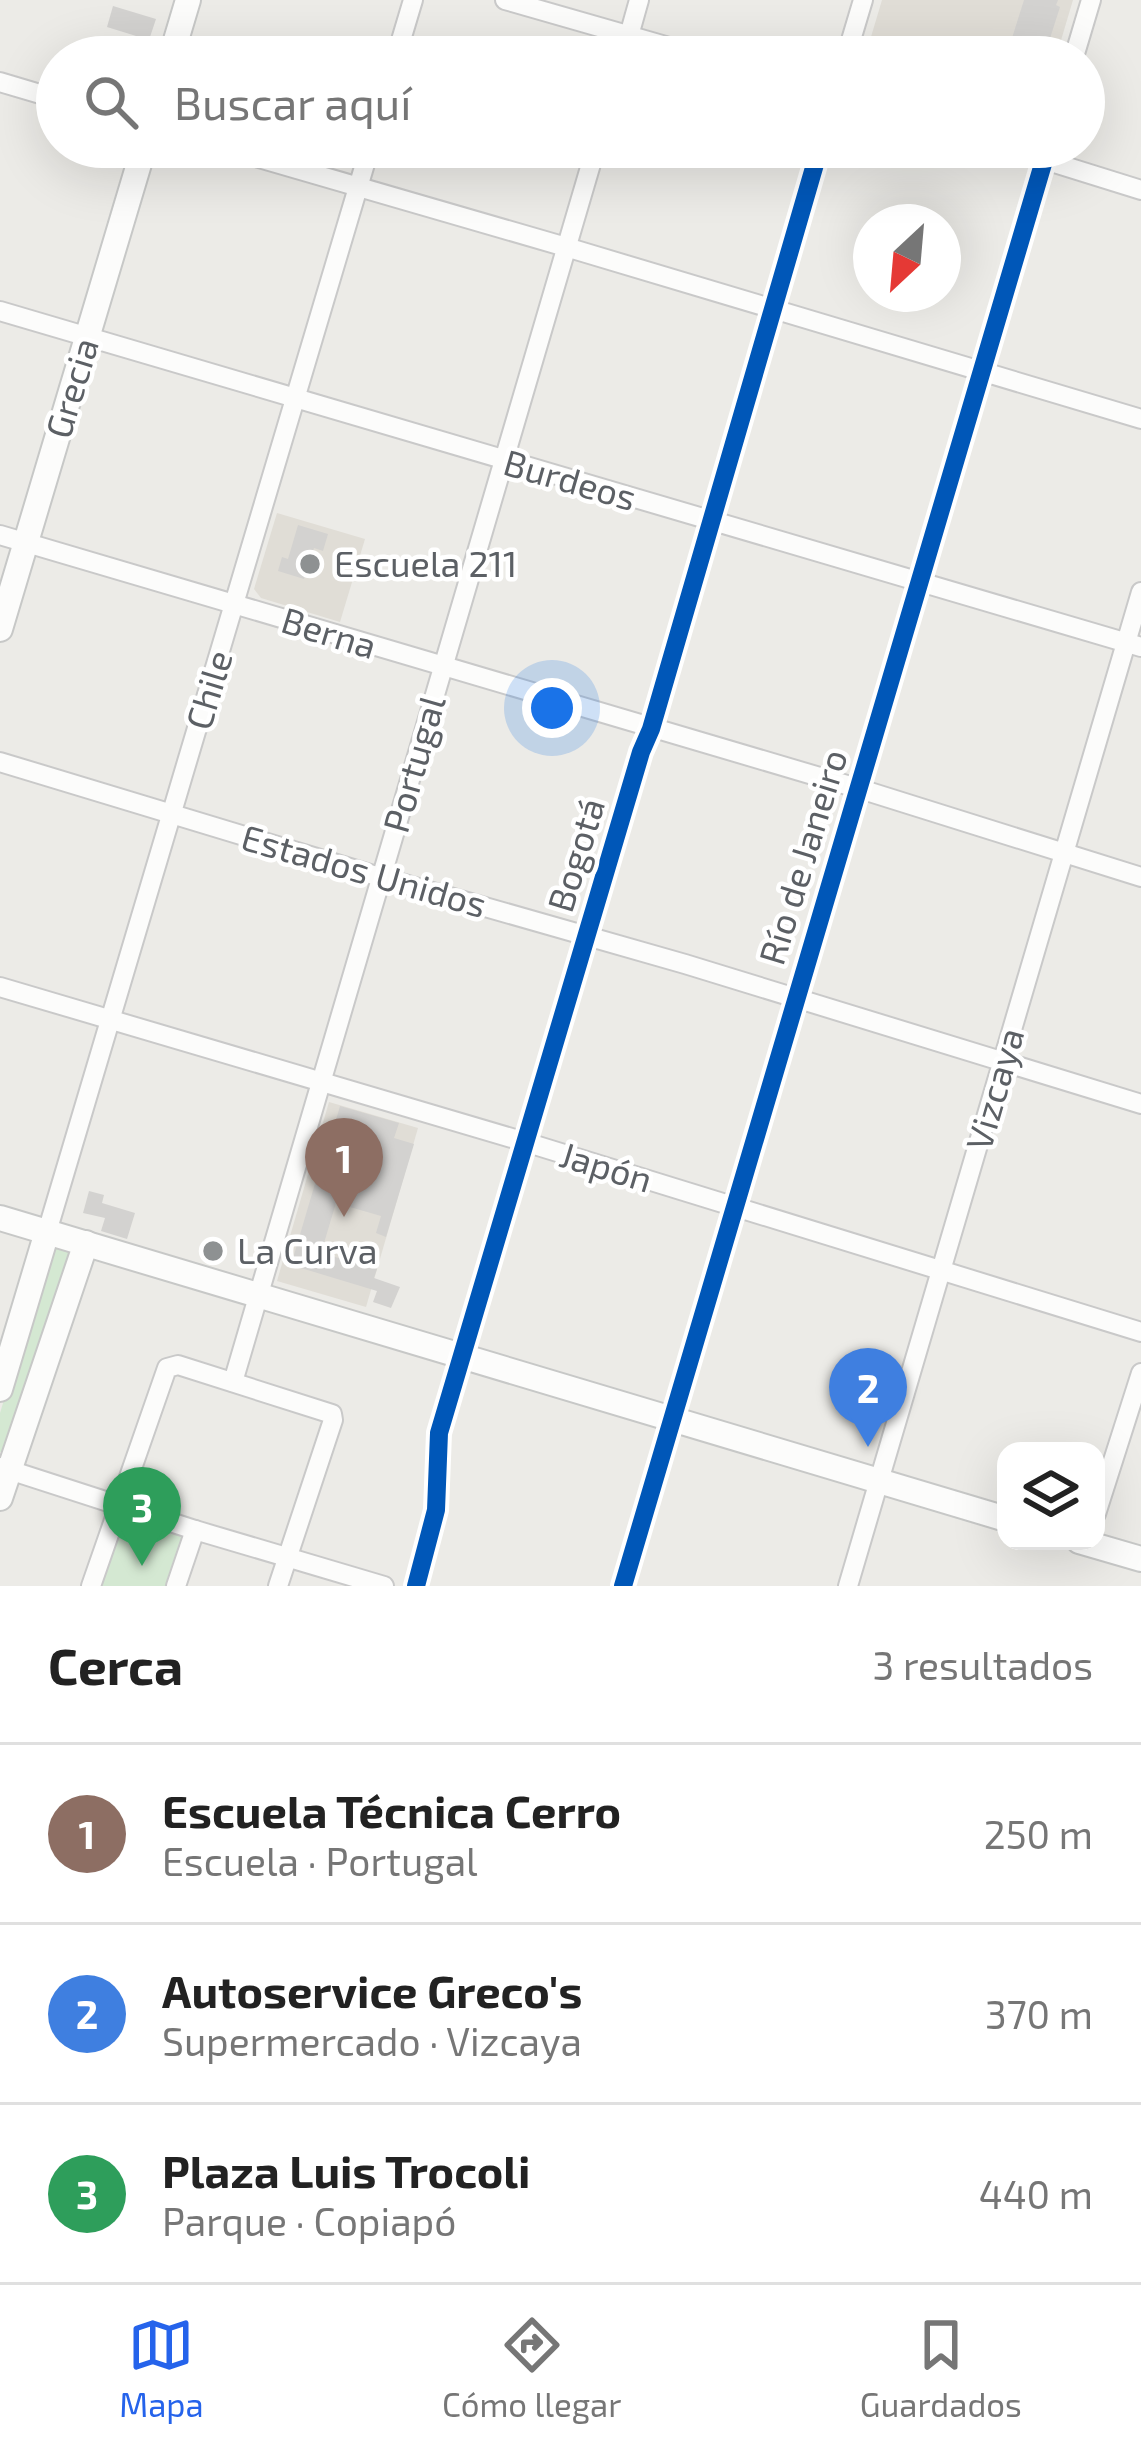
<!DOCTYPE html>
<html lang="es">
<head>
<meta charset="utf-8">
<style>
  body { margin:0; font-family:"Exo 2",sans-serif; background:#f6f6f6; color:#222 }
  .controls { position:absolute; right:36px; bottom:36px; display:grid; overflow:hidden; border-radius:24px; box-shadow:0 12px 48px #0002 }
  .controls button { width:108px; height:108px; display:grid; place-items:center; padding:0; border:0; border-bottom:3px solid #e0e0e0; background:#fff; color:#222; font:60px sans-serif }
  .compass { position:absolute; left:853px; top:204px; width:108px; height:108px; border-radius:50%; background:#fff; box-shadow:0 12px 48px #0002; rotate:206deg }
  .you { position:absolute; left:552px; top:708px; width:42px; height:42px; margin:-30px; border:9px solid #fff; border-radius:50%; background:#1a73e8; box-shadow:0 0 0 18px #1a73e833 }
  .badge { display:grid; place-items:center; width:78px; height:78px; border-radius:50%; background:#2563eb; color:#fff; font-size:39px; font-weight:700 }
  .pin { position:absolute; translate:-50% -99px; filter:drop-shadow(0 3px 6px #0008) }
  .pin::after { content:''; position:absolute; top:63px; width:42px; height:36px; background:inherit; clip-path:polygon(0 0,100% 0,50% 100%) }
  .list { margin:0; padding:0; list-style:none }
  h2 { display:flex; justify-content:space-between; align-items:center; height:156px; margin:0; padding:0 48px; font-size:51px }
  h2 small { font-size:39px; font-weight:400; color:#767676 }
  .list li { display:grid; grid-template-columns:78px 1fr auto; gap:36px; align-items:center; box-sizing:border-box; height:180px; padding:0 48px; border-top:3px solid #e0e0e0 }
  .list b { display:block; font-size:45px; white-space:nowrap }
  .list p { margin:0; font-size:39px; white-space:nowrap; color:#767676 }
  .list em { font-size:39px; font-style:normal; color:#767676 }
  .icon { flex:none; width:66px; height:66px; fill:none; stroke:currentColor; stroke-width:2; stroke-linecap:round; stroke-linejoin:round }
  .map { position:relative; flex:none; width:1141px; height:1586px; overflow:hidden }
  .search { position:absolute; background:#fff; box-shadow:0 12px 48px #0002; left:36px; right:36px; top:36px; height:132px; display:flex; align-items:center; gap:30px; box-sizing:border-box; padding:0 42px; border-radius:66px; color:#767676; font-size:45px }
  .sheet { height:696px; background:#fff }
  nav { display:flex; justify-content:space-around; align-items:center; box-sizing:border-box; height:168px; border-top:3px solid #e0e0e0; background:#fff; font-size:33px; color:#767676 }
  nav a { display:grid; justify-items:center; gap:6px }
  nav .on { color:#2563eb }
  .map>svg:first-child { display:block }
</style>
</head>
<body>
<div class="map">
<svg width="1141" height="1586" viewBox="0 0 1141 1586">
  <rect width="100%" height="100%" fill="#ecebe7"/>
  <!-- education -->
  <g fill="#e0ddd6">
    <path d="M882,0h191l-17,57h-191z"/>
    <path d="M277,513l88,26 -25,83 -79,-24 -7,-9z"/>
    <path d="M329,1102l89,26 -52,179 -89,-26z"/>
  </g>
  <!-- green -->
  <g fill="#d4e8d2">
    <path d="M58,1247l12,6v9l-65,189 -5,1v-39l49,-159z"/>
    <path d="M131,1517c58,18 60,9 40,69h-72l22,-62 5,-6z"/>
  </g>
  <!-- building -->
  <g fill="#d3d2d0">
    <path d="M1024,0h34l-2,5 4,2 -16,50h-38z"/>
    <path d="M113,6l43,13 -7,21 -42,-13z"/>
    <path d="M298,525l30,9 -5,17 -9,-3 -10,31 -26,-8 4,-14 6,2z"/>
    <path d="M340,1106l59,17 -5,15 20,6 -28,93 -10,-4 5,-17 -45,-13 -15,50 56,16 -3,9 26,9 -9,21 -18,-6 4,-11 -86,-26 41,-139 2,1z"/>
    <path d="M89,1191l15,4 -2,8 33,10 -8,26 -26,-8 4,-13 -22,-5z"/>
  </g>
  <g fill="none" stroke-linecap="round" stroke-linejoin="round">
    <!-- street casing -->
    <g stroke="#c9c9c9" stroke-width="22">
      <g id="street">
        <path d="M505,0l199,57"/>
        <path d="M396,57l17,-57"/>
        <path d="M623,57l16,-57"/>
        <path d="M846,57l17,-57"/>
        <path d="M1074,57l17,-57"/>
        <path d="M0,82l57,17"/>
        <path d="M221,147l345,100 575,172"/>
        <path d="M1003,147l138,43"/>
        <path d="M0,311l1141,336"/>
        <path d="M0,535l857,253 284,89"/>
        <path d="M0,762l380,115 305,87 456,140"/>
        <path d="M0,987l525,155 616,190"/>
        <path d="M47,1232l323,-1085"/>
        <path d="M233,1382l363,-1235"/>
        <path d="M0,1467l195,63 189,56"/>
        <path d="M1096,1514l45,-141"/>
        <path d="M91,1586l76,-218 11,-3 154,49 1,6 -55,166"/>
        <path d="M176,1586l19,-56"/>
        <path d="M416,1586l20,-76 3,-77 202,-681 10,-23 169,-582"/>
        <path d="M623,1586l425,-1439"/>
        <path d="M848,1586l293,-994"/>
      </g>
    </g>
    <!-- secondary casing -->
    <g stroke="#c7c8c7" stroke-width="28">
      <g id="secondary">
        <path d="M171,57l17,-57"/>
        <path d="M0,629l144,-482"/>
        <path d="M0,1218l1006,301"/>
        <path d="M0,1389l47,-157"/>
        <path d="M0,1498l86,-255"/>
        <path d="M1079,1541l62,18"/>
      </g>
    </g>
    <!-- street -->
    <use href="#street" stroke="#fcfcfb" stroke-width="18"/>
    <!-- secondary -->
    <use href="#secondary" stroke="#fcfcfb" stroke-width="24"/>
    <!-- cycleway casing -->
    <g stroke="#fff" stroke-width="26">
      <g id="cycleway">
        <path d="M416,1586l20,-76 3,-77 202,-681 10,-23 169,-582"/>
        <path d="M623,1586l425,-1439"/>
      </g>
    </g>
    <!-- cycleway -->
    <use href="#cycleway" stroke="#0057b8" stroke-width="18"/>
  </g>
  <!-- markers -->
  <g fill="#8e9192" stroke="#fff" stroke-width="4.5">
    <circle cx="310" cy="564" r="12"/>
    <circle cx="213" cy="1251" r="12"/>
  </g>
  <g text-anchor="middle" stroke-width="9" stroke-linejoin="round" paint-order="stroke">
    <!-- street labels -->
    <g font-size="36" fill="#5c6065" stroke="#fff">
      <text transform="translate(72 388) rotate(-73)" y="13">Grecia</text>
      <text transform="translate(570 480) rotate(16)" y="13">Burdeos</text>
      <text transform="translate(329 633) rotate(17)" y="13">Berna</text>
      <text transform="translate(209 690) rotate(-73)" y="13">Chile</text>
      <text transform="translate(414 764) rotate(-74)" y="13">Portugal</text>
      <text transform="translate(576 855) rotate(-73)" y="13">Bogotá</text>
      <text transform="translate(803 857) rotate(-73)" y="13">Río de Janeiro</text>
      <text transform="translate(364 871) rotate(16)" y="13">Estados Unidos</text>
      <text transform="translate(995 1089) rotate(-74)" y="13">Vizcaya</text>
      <text transform="translate(606 1167) rotate(17)" y="13">Japón</text>
    </g>
    <!-- poi labels -->
    <g font-size="36" fill="#5c6065" stroke="#fff" text-anchor="start">
      <text x="334" y="577">Escuela 211</text>
      <text x="237" y="1264">La Curva</text>
    </g>
  </g>
</svg>
<div class="controls">
<button><svg class="icon" aria-label="layers" viewBox="0 0 24 24"><path d="M12 4l9 5-9 5-9-5zM3 14l9 5 9-5"/></svg></button>
</div>
<svg class="compass" viewBox="-18 -18 36 36"><path d="M0-13l5 13h-10z" fill="#e53935"/><path d="M0 13l5-13h-10z" fill="#767676"/></svg>
<div class="you"></div>
<div class="pin badge" style="left:344px;top:1217px;background:#8d6e63">1</div>
<div class="pin badge" style="left:868px;top:1447px;background:#3f7fe0">2</div>
<div class="pin badge" style="left:142px;top:1566px;background:#2e9e5b">3</div>
<div class="search"><svg class="icon" aria-label="search" viewBox="0 0 24 24"><circle cx="10" cy="10" r="6"/><path d="M15 15l6 6"/></svg>Buscar aquí</div>
</div>
<section class="sheet">
<h2>Cerca<small>3 resultados</small></h2>
<ul class="list">
<li><span class="badge" style="background:#8d6e63">1</span><div><b>Escuela Técnica Cerro</b><p>Escuela · Portugal</p></div><em>250 m</em></li>
<li><span class="badge" style="background:#3f7fe0">2</span><div><b>Autoservice Greco's</b><p>Supermercado · Vizcaya</p></div><em>370 m</em></li>
<li><span class="badge" style="background:#2e9e5b">3</span><div><b>Plaza Luis Trocoli</b><p>Parque · Copiapó</p></div><em>440 m</em></li>
</ul>
</section>
<nav>
<a class="on"><svg class="icon" aria-label="map" viewBox="0 0 24 24"><path d="M3 6l6-2 6 2 6-2v14l-6 2-6-2-6 2zM9 4v14M15 6v14"/></svg>Mapa</a>
<a><svg class="icon" aria-label="directions" viewBox="0 0 24 24"><path d="M12 3l9 9-9 9-9-9zM9 14v-3h6M13 9l2 2-2 2"/></svg>Cómo llegar</a>
<a><svg class="icon" aria-label="saved" viewBox="0 0 24 24"><path d="M7 4h10v16l-5-4-5 4z"/></svg>Guardados</a>
</nav>
</body>
</html>
